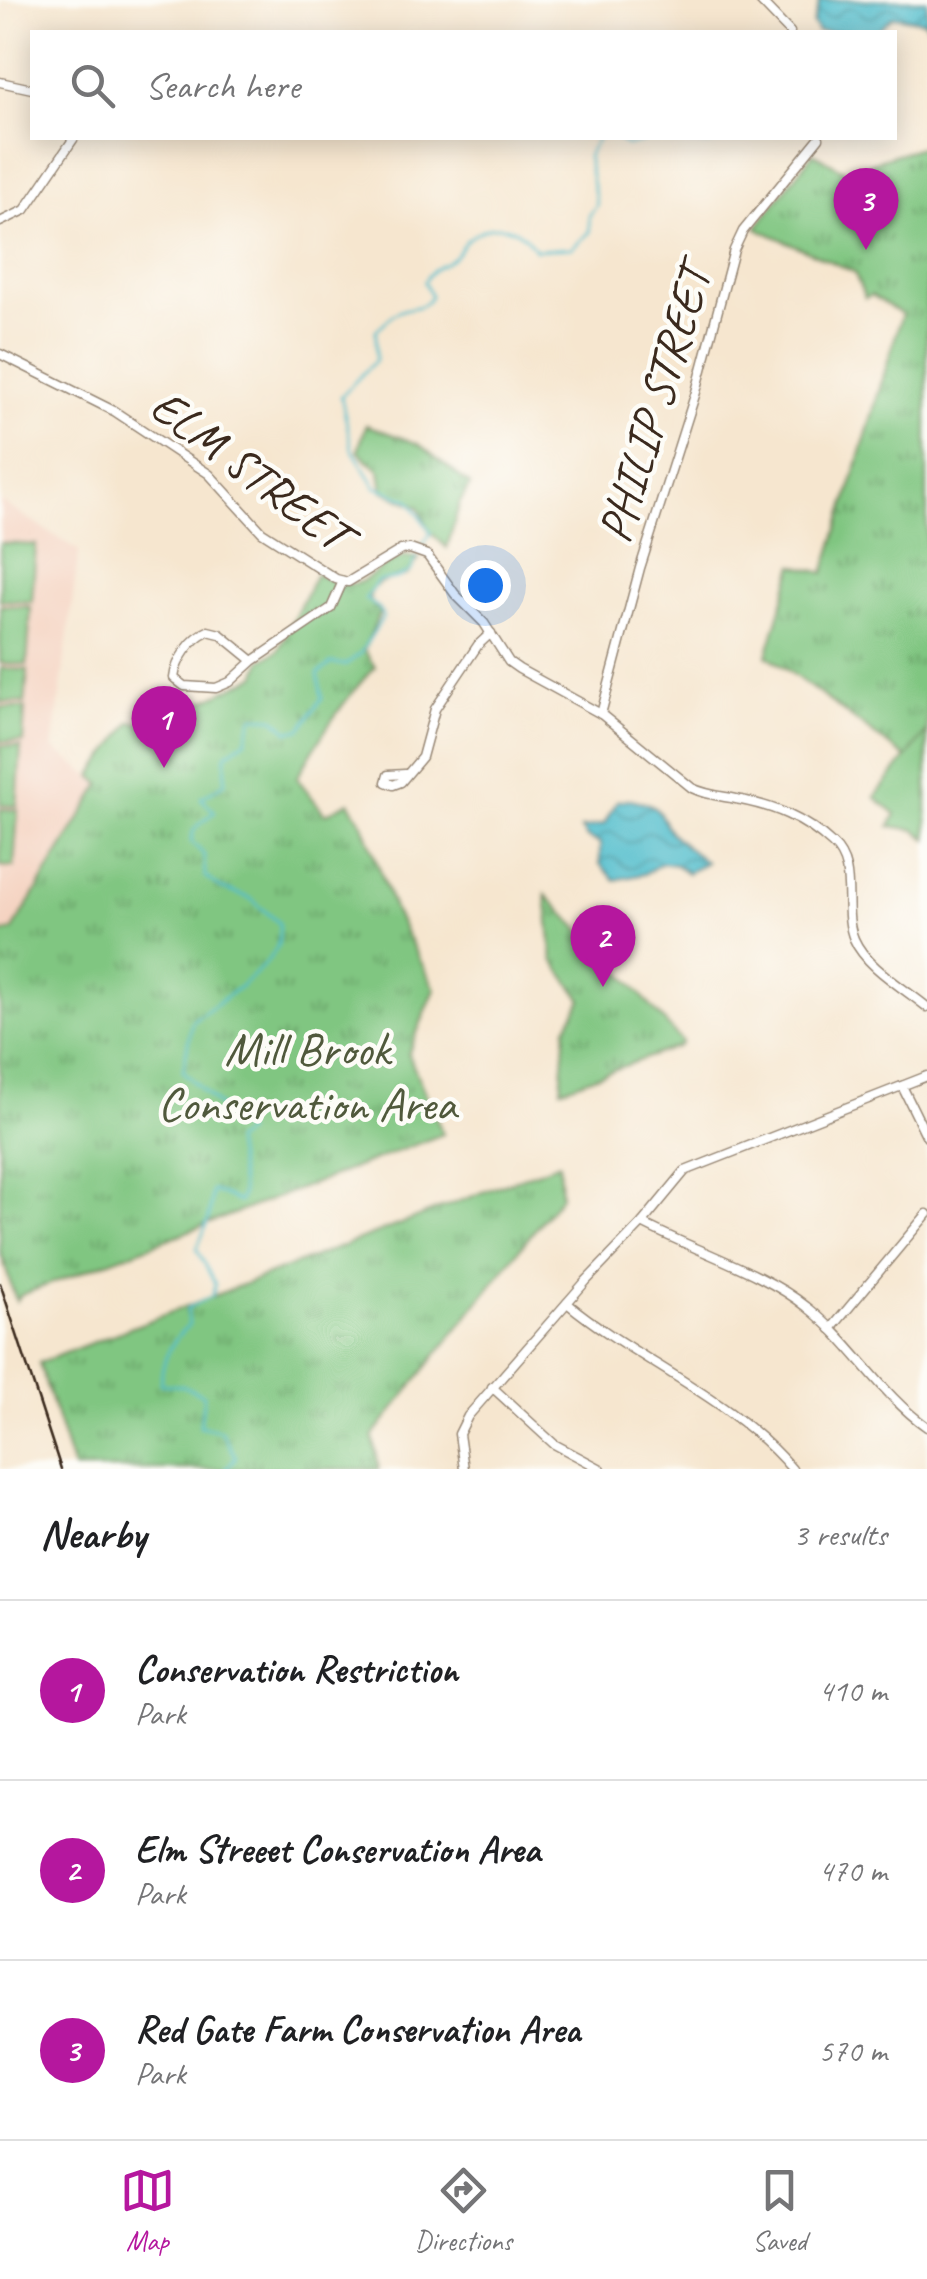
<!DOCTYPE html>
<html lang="en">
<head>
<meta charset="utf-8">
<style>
  body { margin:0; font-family:Caveat,sans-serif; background:#f2f2f2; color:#202124 }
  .you { position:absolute; left:485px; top:585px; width:35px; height:35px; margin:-25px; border:8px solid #fff; border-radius:50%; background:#1a73e8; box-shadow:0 0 0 15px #1a73e833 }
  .badge { display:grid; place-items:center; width:65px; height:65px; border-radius:50%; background:#b5179e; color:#fff; font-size:32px; font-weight:700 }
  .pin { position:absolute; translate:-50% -82px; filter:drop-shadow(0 2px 5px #0008) }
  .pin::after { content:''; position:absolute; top:52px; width:35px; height:30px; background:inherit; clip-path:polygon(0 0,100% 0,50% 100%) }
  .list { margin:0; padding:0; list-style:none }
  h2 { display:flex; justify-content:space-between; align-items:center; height:130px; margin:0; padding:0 40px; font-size:42px }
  h2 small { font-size:32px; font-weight:400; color:#757577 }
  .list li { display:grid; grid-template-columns:65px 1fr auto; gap:30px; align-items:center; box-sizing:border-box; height:180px; padding:0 40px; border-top:2px solid #e0e0e0 }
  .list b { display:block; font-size:38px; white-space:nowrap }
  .list p { margin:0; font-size:32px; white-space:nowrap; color:#757577 }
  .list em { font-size:32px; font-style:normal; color:#757577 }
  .icon { flex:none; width:55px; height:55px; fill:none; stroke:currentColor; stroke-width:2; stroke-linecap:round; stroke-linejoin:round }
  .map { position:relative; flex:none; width:927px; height:1469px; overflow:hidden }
  .search { position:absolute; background:#fff; box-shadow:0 5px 25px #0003; left:30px; right:30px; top:30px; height:110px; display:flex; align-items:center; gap:25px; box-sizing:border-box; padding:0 35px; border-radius:0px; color:#757577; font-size:38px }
  .sheet { height:670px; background:#fff }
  nav { display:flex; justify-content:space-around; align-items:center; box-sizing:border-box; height:140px; border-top:2px solid #e0e0e0; background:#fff; font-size:28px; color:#757577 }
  nav a { display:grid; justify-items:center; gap:5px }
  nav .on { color:#b5179e }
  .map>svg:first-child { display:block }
</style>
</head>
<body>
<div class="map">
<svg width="927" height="1469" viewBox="0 0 927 1469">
  <defs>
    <pattern id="park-tufts" width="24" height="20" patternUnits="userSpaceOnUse" patternTransform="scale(2.5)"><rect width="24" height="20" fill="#80c681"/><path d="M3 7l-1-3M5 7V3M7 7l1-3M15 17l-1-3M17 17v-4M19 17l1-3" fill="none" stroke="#6aa169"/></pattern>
    <pattern id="water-waves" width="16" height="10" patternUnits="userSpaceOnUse" patternTransform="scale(2.5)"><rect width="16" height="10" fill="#51bdcc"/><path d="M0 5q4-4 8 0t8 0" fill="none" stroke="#449aa5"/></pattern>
  </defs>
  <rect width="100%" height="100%" fill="#fdfcf7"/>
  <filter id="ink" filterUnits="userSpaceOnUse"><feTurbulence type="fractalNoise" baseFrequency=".01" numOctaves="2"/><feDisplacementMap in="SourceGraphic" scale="20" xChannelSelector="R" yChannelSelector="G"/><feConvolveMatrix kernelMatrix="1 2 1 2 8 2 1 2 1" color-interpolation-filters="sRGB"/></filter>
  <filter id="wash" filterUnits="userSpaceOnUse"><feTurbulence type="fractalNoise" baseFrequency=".0048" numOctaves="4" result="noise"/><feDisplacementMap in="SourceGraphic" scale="40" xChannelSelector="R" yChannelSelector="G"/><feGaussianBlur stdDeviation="2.25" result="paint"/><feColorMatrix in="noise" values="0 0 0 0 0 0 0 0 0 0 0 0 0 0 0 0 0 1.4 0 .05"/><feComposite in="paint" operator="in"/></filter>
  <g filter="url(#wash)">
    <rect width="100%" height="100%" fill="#f6e6cf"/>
    <!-- built -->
    <path fill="#f5d3c1" d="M0,501l79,50 -26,197 48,36 -88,146 -13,4z"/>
    <!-- green -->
    <g fill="#80c681" stroke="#5e7850" stroke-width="2.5">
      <path d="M0,543l36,2 -4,57 -32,-2z"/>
      <path d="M0,605l31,2 -4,58 -27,-2z"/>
      <path d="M0,668l28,2 -3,33 -25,-1z"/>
      <path d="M0,707l25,1 -2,34 -23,-1z"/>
      <path d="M927,731v108l-11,-9 -26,-4 6,-12 -21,-17z"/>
      <path d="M0,745l21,2 -4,59 -17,-1z"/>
      <path d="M0,809l18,1 -4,57 -14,-1z"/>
    </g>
    <!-- park -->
    <g fill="url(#park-tufts)" stroke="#5e7850" stroke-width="2.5">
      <path d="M927,145v586l-21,27 -139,-103 27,-90 30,8c28,-86 52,-173 78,-259l-31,-19 -6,3 -11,-26 -98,-44 57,-75 37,21 31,-15z"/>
      <path d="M366,425l53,19 51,41 -10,17 -13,46 -18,-17 -10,-24 -36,-16 -3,-20 -22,-20z"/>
      <path d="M406,556l13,2 -11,16c-17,7 -37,4 -39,26l11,12 -16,38 11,17c-32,32 -56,72 -78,111l28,36 24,-12 14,22 32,88 40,77 -27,65 35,80 -422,161 -5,6 -16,-50v-317l13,-4 88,-146 -9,-8 39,-54 44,5 24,-27 5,1 52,-25 6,-16 16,-9 38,-77c54,26 47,-5 90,-18z"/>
      <path d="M546,895l77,79 59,68 -3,4 -118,43 5,-61 16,-28 -29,-40z"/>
      <path d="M559,1163l2,33 -188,240 6,33h-306l-34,-106z"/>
    </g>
    <!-- water -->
    <g fill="url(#water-waves)" stroke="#467475" stroke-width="2.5">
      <path d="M820,0h107v26l-3,-5 -31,-5 -17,16h-58l-5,-8z"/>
      <path d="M630,799c5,2 11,2 16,4 15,4 18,23 27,32 11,10 21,18 33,27l-18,11 -12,-8 -14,-2 -18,11 -29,6 -15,-16v-21l-13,-5 -6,-9 23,-5 13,-23z"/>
    </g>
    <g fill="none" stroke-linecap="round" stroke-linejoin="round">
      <!-- stream -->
      <g stroke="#51bdcc" stroke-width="2.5">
        <path d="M617,138l9,8c10,-2 23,-7 33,-8 28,-1 37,14 67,0"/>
        <path d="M420,549l11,-16 -22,-33 -33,-13 -24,-38 -11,-53 35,-36v-30c7,-5 13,-13 20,-17 13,-9 27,0 35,-18l-7,-13c8,-15 18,-15 30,-25 7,-5 7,-13 14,-18 26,-20 51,-15 67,11l37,-2 18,-16 -1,-16 8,-11 -10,-49 11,-18"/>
        <path d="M226,1469l10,-12 -15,-26 -21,-5 4,-31 -21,-9 -23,-2c2,-22 11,-45 29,-59l-2,-17 25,-12 3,-12 -18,-35 12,-31 3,-28 27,12 3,-9 -8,-52 12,-8 -63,-62 9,-50c25,-18 71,-47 85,-74 3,-7 2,-17 2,-24l-29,-25 -30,-10 -15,-12 -1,-21 -13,-14 3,-12 21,-17 -14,-14 24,-15 1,-29 20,-14 7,-23 21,1 15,13 12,-2 21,-31 -4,-24 14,-11 13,2 15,-11 23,-37 -4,-9 -14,-9 13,-18 20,-3 13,-7 6,-15"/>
      </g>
    </g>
  </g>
  <g filter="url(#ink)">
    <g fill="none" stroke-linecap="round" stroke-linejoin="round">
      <!-- minor casing -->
      <g stroke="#988876" stroke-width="11">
        <g id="minor">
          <path d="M759,0l31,32"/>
          <path d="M0,82l32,7"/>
          <path d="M0,222l25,-12 49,-72"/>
          <path d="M0,354l114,57 95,63 53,58 74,47 12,3 53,-32 9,-1 17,6 28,39 29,29 25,39 10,7 82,45 91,74c14,7 29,8 44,11 38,7 68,19 96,45 27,24 9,64 22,95 12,28 50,49 73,68"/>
          <path d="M253,661l-33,-27 -12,-3c-17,7 -32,29 -34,47l10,8 32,2 14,-6 23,-21 78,-53 12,-27"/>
          <path d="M601,714l39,-146 56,-176 38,-142 9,-19 76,-93"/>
          <path d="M405,774l-17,1 -2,7 7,3 8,-3 21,-25 13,-48 43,-64 13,-12"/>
          <path d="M902,1086l25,51"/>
          <path d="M642,1223c51,27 122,49 165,84 45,35 73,87 120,120"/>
          <path d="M567,1303c72,59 164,94 225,166"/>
          <path d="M831,1329l96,-115"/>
          <path d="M492,1387l62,57 47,25"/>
          <path d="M464,1469l-5,-35 9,-18 118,-135 56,-58 43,-52 242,-95"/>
        </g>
      </g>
      <!-- minor -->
      <use href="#minor" stroke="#fff" stroke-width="8"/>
      <!-- rail -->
      <path stroke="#3b2a1e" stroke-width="2.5" d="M0,1283l61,186"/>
    </g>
  </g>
  <g text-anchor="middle" stroke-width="9" stroke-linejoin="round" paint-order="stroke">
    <!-- street labels -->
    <g font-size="48" fill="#3b2a1e" stroke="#fdfcf7">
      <text transform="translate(653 404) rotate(-73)" y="17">PHILIP STREET</text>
      <text transform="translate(251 469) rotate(37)" y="17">ELM STREET</text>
    </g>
    <!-- park labels -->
    <g font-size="48" fill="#50593c" stroke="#fdfcf7">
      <text x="307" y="1065">Mill Brook<tspan x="307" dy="55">Conservation Area</tspan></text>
    </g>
  </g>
</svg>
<div class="you"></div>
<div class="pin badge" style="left:164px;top:768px">1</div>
<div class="pin badge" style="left:603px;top:987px">2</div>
<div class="pin badge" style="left:866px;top:250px">3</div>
<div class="search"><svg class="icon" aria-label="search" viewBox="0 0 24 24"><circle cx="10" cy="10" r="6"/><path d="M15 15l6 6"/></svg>Search here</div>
</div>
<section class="sheet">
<h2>Nearby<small>3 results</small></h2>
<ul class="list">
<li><span class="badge">1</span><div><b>Conservation Restriction</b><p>Park</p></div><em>410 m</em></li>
<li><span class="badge">2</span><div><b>Elm Streeet Conservation Area</b><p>Park</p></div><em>470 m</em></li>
<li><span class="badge">3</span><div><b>Red Gate Farm Conservation Area</b><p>Park</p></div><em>570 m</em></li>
</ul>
</section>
<nav>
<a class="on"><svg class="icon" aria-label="map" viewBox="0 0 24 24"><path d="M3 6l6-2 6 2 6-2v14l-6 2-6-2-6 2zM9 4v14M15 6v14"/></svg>Map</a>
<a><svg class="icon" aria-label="directions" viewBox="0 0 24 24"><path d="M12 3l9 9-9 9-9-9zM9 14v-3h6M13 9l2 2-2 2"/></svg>Directions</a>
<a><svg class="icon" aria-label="saved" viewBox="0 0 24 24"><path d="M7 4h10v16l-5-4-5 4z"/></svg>Saved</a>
</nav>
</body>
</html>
